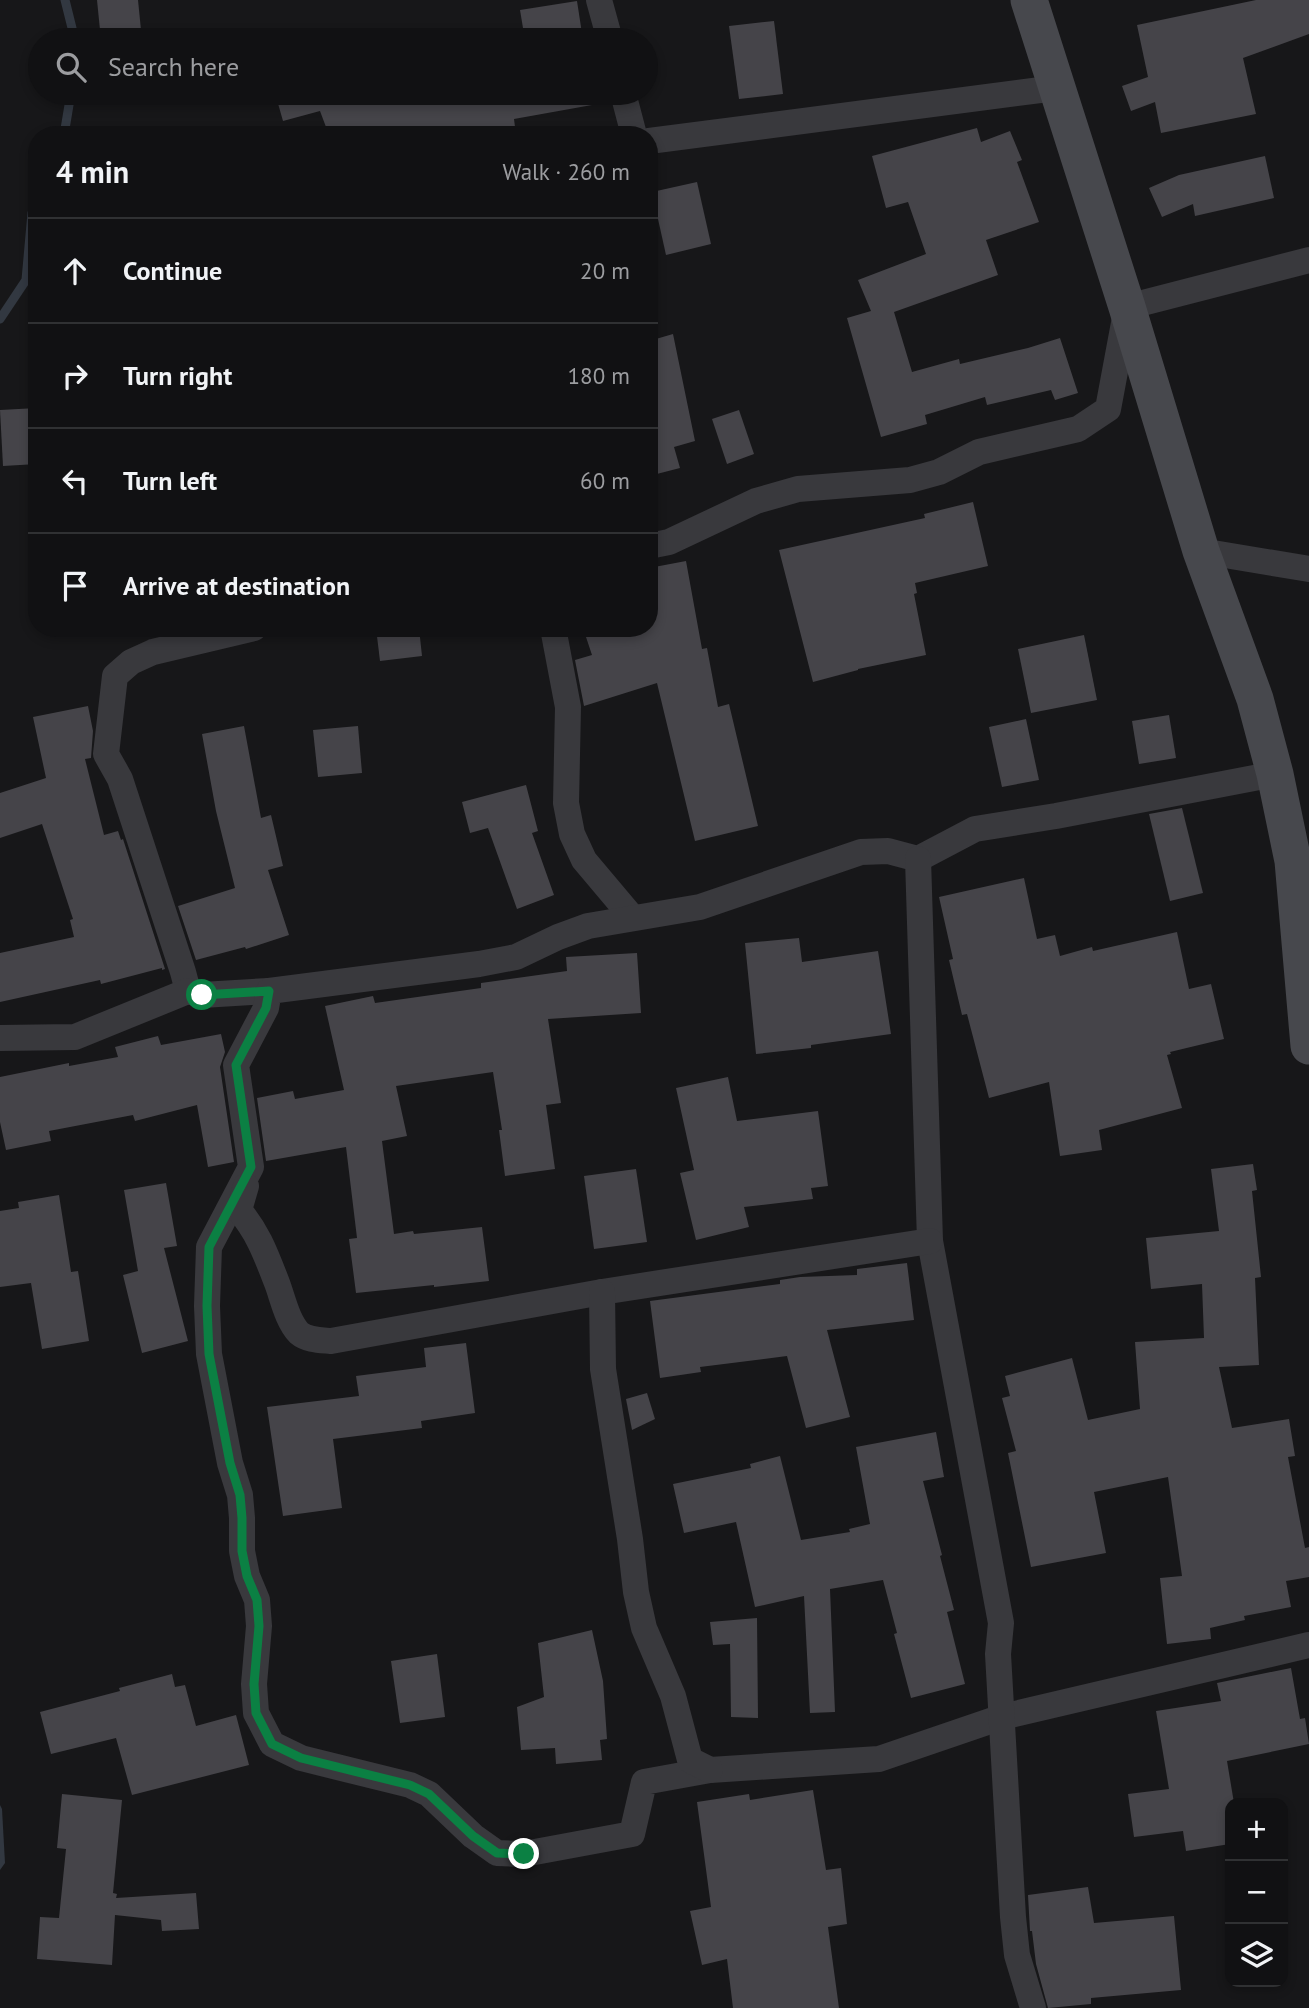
<!DOCTYPE html>
<html lang="en">
<head>
<meta charset="utf-8">
<style>
  body { margin:0; font-family:"PT Sans",sans-serif; background:#1e1f21; color:#f1f3f6 }
  .controls { position:absolute; right:21px; bottom:21px; display:grid; overflow:hidden; border-radius:14px; box-shadow:0 4px 10px #0003 }
  .controls button { width:63px; height:63px; display:grid; place-items:center; padding:0; border:0; border-bottom:2px solid #303133; background:#111113; color:#f1f3f6; font:35px sans-serif }
  .stop { position:absolute; width:21px; height:21px; margin:-16px; border:5px solid #0b8043; border-radius:50%; background:#fff }
  .stop.end { background:#0b8043; border-color:#fff; box-shadow:0 2px 7px #0008 }
  .list { margin:0; padding:0; list-style:none }
  h2 { display:flex; justify-content:space-between; align-items:center; height:91px; margin:0; padding:0 28px; font-size:30px }
  h2 small { font-size:23px; font-weight:400; color:#9c9da0 }
  .list li { display:grid; grid-template-columns:46px 1fr auto; gap:21px; align-items:center; box-sizing:border-box; height:105px; padding:0 28px; border-top:2px solid #303133 }
  .list b { display:block; font-size:26px; white-space:nowrap }
  .list em { font-size:23px; font-style:normal; color:#9c9da0 }
  .icon { flex:none; width:38px; height:38px; fill:none; stroke:currentColor; stroke-width:2; stroke-linecap:round; stroke-linejoin:round }
  .map { position:relative; flex:none; width:1309px; height:2008px; overflow:hidden }
  .search { position:absolute; background:#111113; box-shadow:0 4px 10px #0003; left:28px; top:28px; width:630px; height:77px; display:flex; align-items:center; gap:18px; box-sizing:border-box; padding:0 24px; border-radius:38px; color:#9c9da0; font-size:26px }
  .panel { position:absolute; background:#111113; box-shadow:0 4px 10px #0003; left:28px; top:126px; width:630px; height:511px; border-radius:28px }
  .map>svg:first-child { display:block }
</style>
</head>
<body>
<div class="map">
<svg width="1309" height="2008" viewBox="0 0 1309 2008">
  <rect width="100%" height="100%" fill="#171719"/>
  <!-- water -->
  <path fill="#323841" d="M0,1805l2,4 3,54 -5,7z"/>
  <g fill="none" stroke-linecap="round" stroke-linejoin="round">
    <!-- stream -->
    <g stroke="#323841" stroke-width="9">
      <path d="M65,0l10,40"/>
      <path d="M64,135l7,-42"/>
      <path d="M0,319l26,-39 6,-67 5,-10"/>
    </g>
  </g>
  <!-- building -->
  <g fill="#454449">
    <path d="M97,0h41l4,40h-41z"/>
    <path d="M1256,0h53v34l-66,24 13,56 -95,19 -6,-31 -24,9 -9,-25 26,-9 -11,-52z"/>
    <path d="M577,1l6,39h-58l-5,-30z"/>
    <path d="M774,21l9,73 -44,5 -10,-73z"/>
    <path d="M275,93h83l1,8 -5,1 1,3 39,-12h197l1,12 -78,14 2,16h-187l-9,-24 -37,10z"/>
    <path d="M977,128l4,14 29,-11 12,29 -5,2 22,60 -53,18 12,35 -104,37 18,60 47,-13 1,5 68,-16 32,-10 18,55 -23,7 -4,-10 -64,15 -2,-8 -60,18 2,9 -46,13 -34,-119 24,-7 -13,-31 68,-26 -18,-52 -22,6 -14,-52z"/>
    <path d="M1265,156l9,42 -79,18 -2,-12 -31,13 -13,-29 30,-13z"/>
    <path d="M697,182l14,62 -45,11 -14,-63z"/>
    <path d="M673,334l22,107 -21,6 6,21 -31,8v-135z"/>
    <path d="M37,408v56l-34,2 -3,-56z"/>
    <path d="M739,410l15,44 -27,10 -15,-45z"/>
    <path d="M973,502l15,64 -73,17 2,10 -3,1 12,61 -68,14v1l-45,12 -34,-132 146,-32 -1,-4z"/>
    <path d="M686,561l16,88 5,-1 11,59 11,-3 29,122 -63,15 -38,-158 -73,23 -9,-46 17,-5 -9,-27h66v-60z"/>
    <path d="M376,628h43l3,28 -42,5z"/>
    <path d="M1084,635l13,65 -66,13 -13,-64z"/>
    <path d="M88,706l5,25 -2,27 -6,1 19,76 14,-4 3,9 2,-1 42,130 -3,1v-2l-61,16 -1,-4 -100,22v-49l74,-16 -4,-17 3,-1 -31,-95 -42,14v-45l46,-15 -13,-61z"/>
    <path d="M1169,715l7,43 -37,6 -7,-43z"/>
    <path d="M1026,719l13,61 -37,7 -13,-60z"/>
    <path d="M244,726l17,92 10,-3 12,51 -15,4 21,65 -43,14 -1,-2 -49,13 -18,-54 57,-18 -19,-77 -14,-77z"/>
    <path d="M358,726l4,47 -44,4 -5,-47z"/>
    <path d="M526,785l12,46 -6,2 22,62 -37,14 -29,-81 -18,5 -8,-31z"/>
    <path d="M1182,808l21,85 -33,8 -21,-87z"/>
    <path d="M1024,878l13,61 18,-4 5,21 32,-9 1,4 84,-19 12,57 22,-5 13,55 -54,13 1,2 -4,1 15,53 -83,22 3,20 -42,6 -11,-74 -60,16 -22,-84 -5,1 -13,-55 4,-1 -14,-62z"/>
    <path d="M799,938l3,24 76,-11 13,83 -80,11v3l-55,6 -11,-111z"/>
    <path d="M637,953l4,60 -93,6 13,84 -15,2 9,64 -50,7 -6,-46h3l-9,-58 -97,14 11,50 -25,5 12,93 19,-3 1,3 68,-7 7,54 -55,6v-2l-78,8 -7,-54 8,-1 -11,-91 -80,14 -9,-63 36,-7 2,8 49,-9 -19,-84 48,-10 2,7 106,-15v-5l86,-12 -1,-14z"/>
    <path d="M221,1034l4,18 -5,15 14,95 -26,5 -11,-62 -62,16 -2,-6 -84,16 2,10 -45,9 -6,-28v-45l69,-14v3l49,-9 -3,-10 43,-11 3,9z"/>
    <path d="M728,1077l9,44 81,-10 10,75 -17,2 2,11 -69,8 5,20 -53,13 -16,-67 14,-3 -18,-82z"/>
    <path d="M1253,1164l4,26 -5,1 9,86 -6,1 4,87 -40,2 13,61 57,-9 6,37 -7,1 17,91 4,-1v30l-23,4 5,26 -47,9 1,4 -35,8 1,11 -44,5 -7,-66 22,-2 -14,-99 -74,15 12,61 -75,14 -23,-114 8,-2 -14,-53 8,-2 -5,-20 67,-18 16,62 52,-11 -5,-67 69,-4 -2,-54 -51,5 -5,-51 73,-7 -8,-62z"/>
    <path d="M636,1169l11,73 -53,7 -10,-73z"/>
    <path d="M166,1183l11,63 -13,2 24,93 -46,12 -19,-78 15,-4 -14,-81z"/>
    <path d="M59,1195l12,77 7,-1 11,70 -47,8 -11,-66 -31,4v-76l19,-3 -1,-6z"/>
    <path d="M907,1263l7,57 -87,10 23,87 -44,11 -19,-72 -87,11 1,5 -41,6 -10,-77 130,-17v-4l20,-3 57,-2v-6z"/>
    <path d="M466,1343l9,70 -54,8 1,7 -89,11 9,69 -59,8 -16,-109 92,-11 -3,-20 70,-9 -2,-19z"/>
    <path d="M647,1393l8,26 -23,11 -6,-31z"/>
    <path d="M936,1432l8,45 -21,4 19,74 -2,1 14,54 -7,2 18,72 -54,14 -17,-64 3,-1 -14,-53 -53,9 5,123 -25,1 -6,-117 -49,11 -19,-85 -52,11 -11,-49 78,-16 -1,-4 30,-8 21,84 49,-8 -1,-3 21,-5 -14,-77z"/>
    <path d="M757,1618l1,100 -27,-1 -1,-73 -17,1 -3,-23z"/>
    <path d="M592,1630l11,51 4,58 -7,1 2,20 -46,4 -1,-16 -34,2 -4,-43 27,-10 -6,-54z"/>
    <path d="M437,1654l8,63 -45,6 -9,-62z"/>
    <path d="M1291,1668l9,51 5,-1 4,26 -82,17 7,42h-4v41l-44,7 -3,-20 -49,6 -6,-43 41,-5 -13,-78 65,-10 -4,-18z"/>
    <path d="M172,1674l3,13 10,-2 11,41 40,-11 13,50 -117,30 -16,-57 -65,16 -11,-42 80,-21 -1,-3z"/>
    <path d="M813,1790l13,80 15,-2 6,56 -19,3 11,81h-106l-6,-49 -25,6 -12,-54 21,-4 -14,-105 52,-8 1,6z"/>
    <path d="M62,1794l60,6 -9,93 4,1 -1,4 80,-5 3,36 -37,2 -1,-11 -46,-5 -3,50 -75,-6 3,-42 19,1 7,-69 -9,-1z"/>
    <path d="M1088,1887l6,36 80,-7 7,74 -90,8v6l-43,4 -12,-44 -4,-33h-2l-2,-36z"/>
  </g>
  <g fill="none" stroke-linecap="round" stroke-linejoin="round">
    <!-- minor -->
    <g stroke="#39393d" stroke-width="26">
      <path d="M599,0l11,40"/>
      <path d="M623,93l11,42"/>
      <path d="M649,141l407,-53"/>
      <path d="M649,546l20,-4 87,-41 42,-12 112,-9 29,-8 40,-20 99,-23 30,-20 19,-102 182,-47"/>
      <path d="M1201,551l108,18"/>
      <path d="M254,628l-101,24 -22,10 -16,14 -9,78 14,25 63,193 5,19 14,4 67,-4"/>
      <path d="M553,628l15,79 -2,96 6,31 12,26 48,57"/>
      <path d="M1275,774l-219,42 -81,13 -57,30 -30,-8 -27,1 -161,55 -112,19 -30,11 -42,20 -37,7 -210,27 -3,17 -30,57 15,102 -42,80 -2,59 2,48 21,109 10,32 2,23v33l5,25 10,24 2,26 -5,58 2,29 16,31 29,14 109,27 19,9 44,42 24,17 27,1 108,-20 12,-52 66,-12 169,-11 123,-42 307,-72"/>
      <path d="M918,859l12,382 71,382 -3,31 15,263 4,38 16,53"/>
      <path d="M0,1038l75,-1 113,-46"/>
      <path d="M246,1186l-7,24c20,24 27,45 38,73 6,16 10,37 22,50 8,7 22,7 32,8l271,-49 328,-51"/>
      <path d="M602,1292l1,77 27,170 6,53 8,36 29,68 17,64 20,10"/>
    </g>
    <!-- secondary -->
    <path stroke="#47484d" stroke-width="37" d="M1029,0l98,307 74,244 54,148 20,75 18,87 16,185"/>
  </g>
  <g fill="none" stroke-linecap="round" stroke-linejoin="round">
    <!-- route -->
    <path stroke="#0b8043" stroke-width="9" d="M202,995l67,-4 -3,17 -30,57 15,102 -42,80 -2,59 2,48 21,109 10,32 2,23v33l5,25 10,24 2,26 -5,58 2,29 16,31 29,14 109,27 19,9 44,42 24,17 27,1"/>
  </g>
</svg>
<div class="controls">
<button>+</button>
<button>−</button>
<button><svg class="icon" aria-label="layers" viewBox="0 0 24 24"><path d="M12 4l9 5-9 5-9-5zM3 14l9 5 9-5"/></svg></button>
</div>
<div class="stop" style="left:202px;top:995px"></div>
<div class="stop end" style="left:524px;top:1854px"></div>
<div class="search"><svg class="icon" aria-label="search" viewBox="0 0 24 24"><circle cx="10" cy="10" r="6"/><path d="M15 15l6 6"/></svg>Search here</div>
<section class="panel">
<h2>4 min<small>Walk · 260 m</small></h2>
<ul class="list">
<li><svg class="icon" aria-label="ahead" viewBox="0 0 24 24"><path d="M12 20V5M6 11l6-6 6 6"/></svg><div><b>Continue</b></div><em>20 m</em></li>
<li><svg class="icon" aria-label="right" viewBox="0 0 24 24"><path d="M7 20v-9h11M14 6l5 5-5 5"/></svg><div><b>Turn right</b></div><em>180 m</em></li>
<li><svg class="icon" aria-label="left" viewBox="0 0 24 24"><path d="M17 20v-9H6M10 6l-5 5 5 5"/></svg><div><b>Turn left</b></div><em>60 m</em></li>
<li><svg class="icon" aria-label="arrive" viewBox="0 0 24 24"><path d="M6 21V4h12l-3 4 3 4H6"/></svg><div><b>Arrive at destination</b></div></li>
</ul>
</section>
</div>
</body>
</html>
